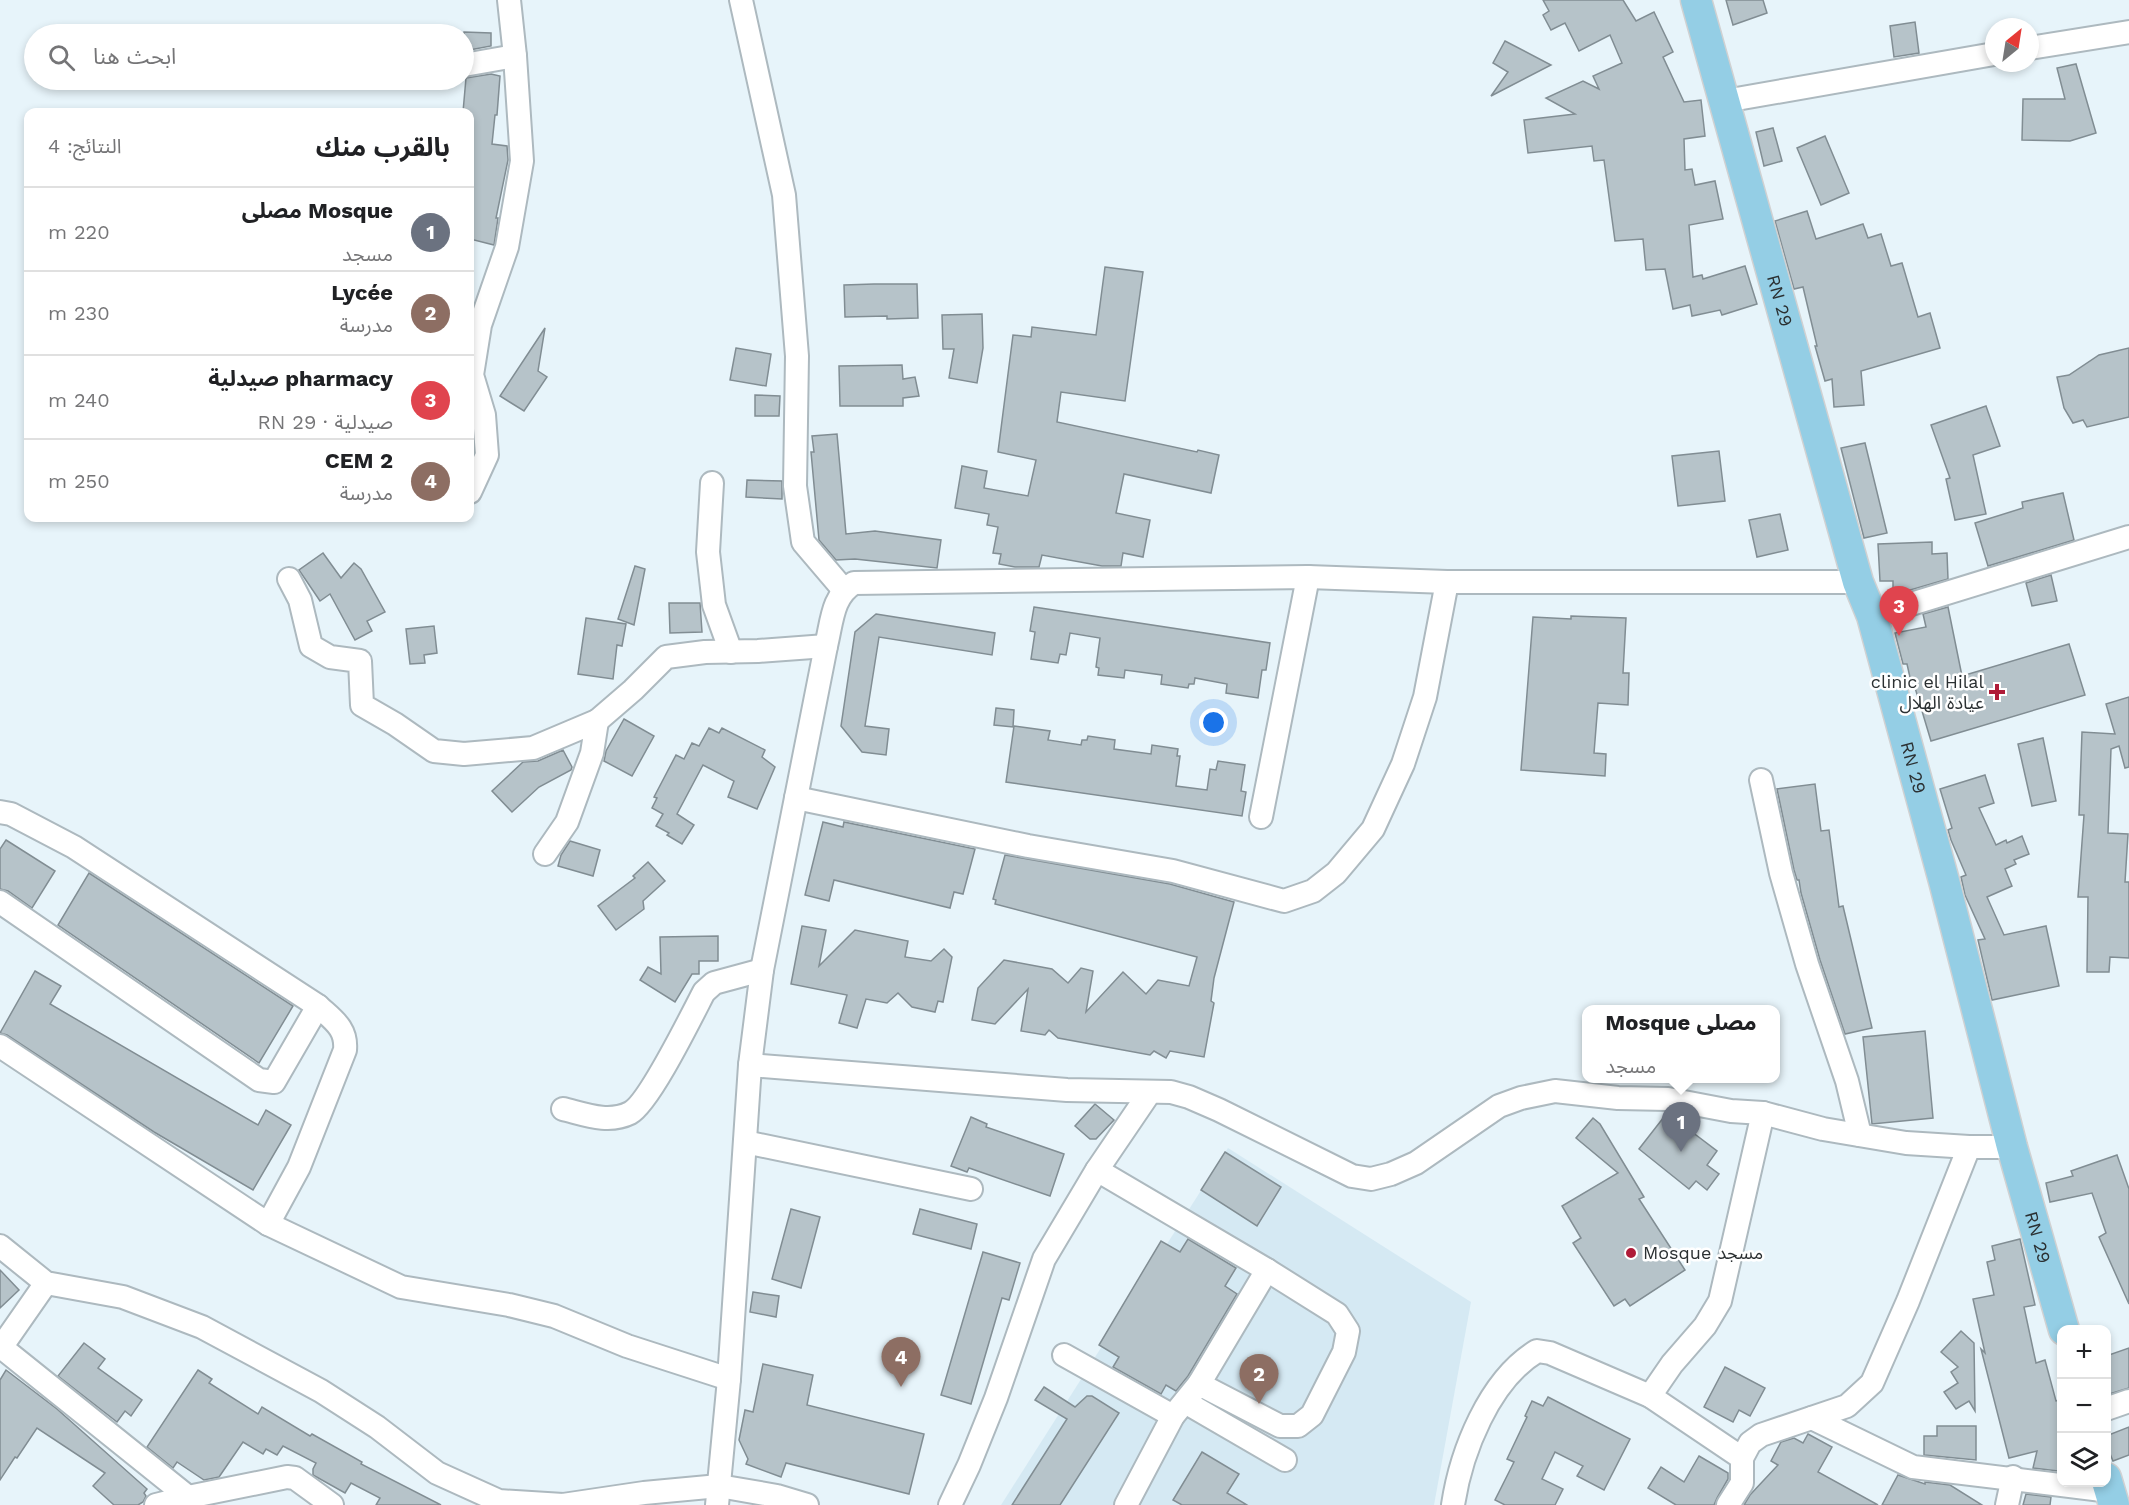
<!DOCTYPE html>
<html lang="ar">
<head>
<meta charset="utf-8">
<style>
  body { margin:0; font-family:"Work Sans","Noto Sans Arabic",sans-serif; background:#f2f2f2; color:#202124; direction:rtl }
  .controls { position:absolute; right:18px; bottom:18px; display:grid; overflow:hidden; border-radius:12px; box-shadow:0 3px 9px #0003 }
  .controls button { width:54px; height:54px; display:grid; place-items:center; padding:0; border:0; border-bottom:2px solid #e0e0e0; background:#fff; color:#202124; font:30px sans-serif }
  .compass { position:absolute; left:1985px; top:18px; width:54px; height:54px; border-radius:50%; background:#fff; box-shadow:0 3px 9px #0003; rotate:30deg }
  .you { position:absolute; left:1214px; top:723px; width:21px; height:21px; margin:-15px; border:4px solid #fff; border-radius:50%; background:#1a73e8; box-shadow:0 0 0 9px #1a73e833 }
  .badge { display:grid; place-items:center; width:39px; height:39px; border-radius:50%; background:#b45309; color:#fff; font-size:20px; font-weight:700 }
  .pin { position:absolute; translate:-50% -50px; filter:drop-shadow(0 2px 3px #0008) }
  .pin::after { content:''; position:absolute; top:32px; width:21px; height:18px; background:inherit; clip-path:polygon(0 0,100% 0,50% 100%) }
  .popup { position:absolute; left:1582px; top:1005px; width:198px; height:78px; box-sizing:border-box; display:grid; place-content:center; border-radius:12px; background:#fff; filter:drop-shadow(0 2px 4px #0005); font-size:20px; white-space:nowrap; color:#757577 }
  .popup b { font-size:22px; color:#202124 }
  .popup::after { content:''; position:absolute; left:50%; top:100%; margin-left:-12px; border:12px solid transparent; border-top-color:#fff }
  .list { margin:0; padding:0; list-style:none }
  h2 { display:flex; justify-content:space-between; align-items:center; height:78px; margin:0; padding:0 24px; font-size:26px }
  h2 small { font-size:20px; font-weight:400; color:#757577 }
  .list li { display:grid; grid-template-columns:39px 1fr auto; gap:18px; align-items:center; box-sizing:border-box; height:84px; padding:0 24px; border-top:2px solid #e0e0e0 }
  .list b { display:block; font-size:22px; white-space:nowrap }
  .list p { margin:0; font-size:20px; white-space:nowrap; color:#757577 }
  .list em { font-size:20px; font-style:normal; color:#757577 }
  .icon { flex:none; width:33px; height:33px; fill:none; stroke:currentColor; stroke-width:2; stroke-linecap:round; stroke-linejoin:round }
  .map { position:relative; flex:none; width:2129px; height:1505px; overflow:hidden; direction:ltr }
  .search { position:absolute; background:#fff; box-shadow:0 3px 9px #0003; left:24px; top:24px; width:450px; height:66px; display:flex; align-items:center; gap:15px; box-sizing:border-box; padding:0 21px; border-radius:33px; color:#757577; font-size:22px }
  .panel { position:absolute; background:#fff; box-shadow:0 3px 9px #0003; left:24px; top:108px; width:450px; height:414px; border-radius:12px; direction:rtl }
  .map>svg:first-child { display:block }
</style>
</head>
<body>
<div class="map">
<svg width="2129" height="1505" viewBox="0 0 2129 1505">
  <rect width="100%" height="100%" fill="#e7f4fa"/>
  <!-- built -->
  <path fill="#d5e9f3" d="M1228,1148l243,154 -37,203h-433z"/>
  <!-- building -->
  <g fill="#b6c3c9" stroke="#818d93" stroke-width="1.5">
    <path d="M1543,0h80l13,21 18,-9 19,40 -10,5 21,45 17,-2 4,36 -21,3 1,31 7,-1 3,16 20,-4 8,38 -34,6 4,52 9,-2 1,4 42,-13 12,38 -35,11 -2,-5 -28,6 -2,-11 -17,4 -8,-40 -19,1 -3,-31 -28,2 -11,-81 -10,1 -2,-15 -64,7 -4,-33 51,-6 -29,-16 37,-17 16,8 -6,-13 29,-13 -12,-28 -31,16 -14,-28 -14,7 -8,-15 6,-4z"/>
    <path d="M1726,0h37l4,13 -34,12z"/>
    <path d="M1915,22l4,31 -25,4 -4,-31z"/>
    <path d="M464,32l27,1v13l-27,5z"/>
    <path d="M1505,41l46,24 -60,31 17,-24 -15,-9z"/>
    <path d="M2076,64l20,69 -26,8 -48,-1 1,-41h42l-8,-31z"/>
    <path d="M491,74l9,2 -3,39h-2l-3,29 15,2 1,14 -12,58h2l-4,27 -24,-6v-127h-7l3,-34z"/>
    <path d="M1773,128l9,33 -18,5 -8,-34z"/>
    <path d="M1825,136l24,57 -28,12 -24,-57z"/>
    <path d="M1807,211l9,28 47,-15 5,14 13,-4 10,32 11,-3 16,54 12,-4 10,35 -79,23 3,34 -30,2 -2,-28 -7,2 -10,-35h2l-14,-59 -9,2 -19,-68z"/>
    <path d="M1105,267l38,5 -18,129 -64,-9 -4,30 140,30 1,-2 21,5 -8,38 -87,-19 -8,39 34,7 -7,37 -20,-4 -2,13h-19l-60,-11 -3,12h-24l-16,-3 2,-10 -8,-1 5,-26 -11,-2 2,-11 -34,-6 7,-42 25,5 -3,17 44,8 8,-36 -38,-8 15,-117 18,2 1,-10 64,8z"/>
    <path d="M874,284h43l1,34 -31,1v-3l-42,1 -1,-32z"/>
    <path d="M982,314l1,34 -6,35 -28,-5 5,-29h-11l-1,-34z"/>
    <path d="M545,328l-7,43 9,6 -23,34 -24,-15z"/>
    <path d="M736,348l35,6 -5,32 -36,-6z"/>
    <path d="M2129,348v69l-42,10 -4,-7 -10,3 -9,-15 -7,-31 12,-2 30,-20z"/>
    <path d="M902,365l1,14 12,-2 4,19 -16,2v8h-63l-1,-40z"/>
    <path d="M755,395l25,1 -1,20h-24z"/>
    <path d="M1986,406l14,40 -27,9 13,59 -31,6 -9,-41 4,-1 -19,-53z"/>
    <path d="M837,434l9,100 29,-3 66,9 -4,28 -82,-9 -19,1 -17,-20 -8,-88h3l-2,-16z"/>
    <path d="M1865,443l22,90 -23,5 -23,-90z"/>
    <path d="M1719,451l6,50 -47,5 -6,-50z"/>
    <path d="M747,480l35,1v18l-36,-2z"/>
    <path d="M2063,493l11,47 -86,26 -13,-43 48,-15 -1,-6z"/>
    <path d="M1780,514l8,36 -31,7 -8,-37z"/>
    <path d="M1932,542v12l15,-1 1,26 -48,14h-7v-12h-13l-2,-37z"/>
    <path d="M323,553l18,25 13,-15 7,6 24,43 -18,9 5,10 -17,9 -25,-46 -10,7 -21,-31z"/>
    <path d="M635,566l10,3 -11,56 -16,-6z"/>
    <path d="M2051,575l6,26 -25,5 -6,-23z"/>
    <path d="M669,603h31l2,29 -32,1z"/>
    <path d="M1034,607l236,36 -4,27h-4l-4,28 -32,-5 1,-9 -32,-6 -1,6h-5l-1,4 -27,-4 1,-9 -37,-5 -1,8 -26,-3 1,-7 -3,-1 4,-29 -30,-5 -4,22 -6,-1 -2,9 -27,-4 4,-27 -5,-1z"/>
    <path d="M1948,607l14,69 107,-32 16,51 -154,46 -18,-60 -2,1 -4,-18h-4l-8,-31 31,-6 -3,-13z"/>
    <path d="M876,614l119,19 -3,22 -113,-18 -14,89 24,3 -3,26 -24,-3 -21,-26 14,-94z"/>
    <path d="M1571,616l55,2 -3,55h6l-1,32 -30,-2 -4,50 12,1 -1,22 -84,-6 12,-153 38,2z"/>
    <path d="M586,618l40,6 -4,22 -5,-1 -4,34 -35,-5z"/>
    <path d="M434,626l3,27 -13,2 1,8 -15,1 -4,-35z"/>
    <path d="M2129,697v70l-4,1 -6,-22 -8,3 -3,84 20,1 -3,48h4v76l-19,-1 -1,15h-22l1,-75h-10l6,-82h-5l3,-83 33,2 -9,-30z"/>
    <path d="M996,708l18,2 -1,17 -19,-2z"/>
    <path d="M624,719l30,17 -22,40 -28,-15 2,-10z"/>
    <path d="M1014,726l36,5 -2,9 33,5 1,-5h5l1,-4 27,4 -1,9 37,5 1,-9 26,4 -1,7h3l-4,30 31,4 3,-21 6,1 2,-9 27,4 -4,26 5,1 -4,24 -236,-34z"/>
    <path d="M709,728l10,5 3,-5 43,22 -3,7 13,10 -18,42 -29,-12 6,-16 -31,-16 -26,49 17,11 -12,19 -15,-9 2,-2 -13,-7 7,-12 -11,-6 5,-10 -3,-1 22,-42 8,4 8,-16 7,3z"/>
    <path d="M2043,738l13,63 -24,5 -14,-62z"/>
    <path d="M563,750l9,17 -1,3 -32,17 -27,25 -20,-21 31,-29 15,-1z"/>
    <path d="M1985,775l9,28 -15,5 17,37 10,-5 1,3 15,-7 7,18 -15,6 2,4 -11,5 7,17 -25,11 17,38 42,-9 13,60 -67,14 -14,-60 7,-1 -20,-44 -4,-18 5,-2 -15,-35 -3,-10 4,-2 -12,-39z"/>
    <path d="M1815,784l6,47 8,-1 10,77 4,-1 29,122 -27,6 -25,-74 -19,-67 -2,-13h-2l-3,-10 -17,-81z"/>
    <path d="M823,822l20,5 1,-5 131,27 -12,45 -9,-2 -4,16 -116,-28 -5,21 -24,-6z"/>
    <path d="M6,840l49,31 -23,37 -24,-17 -8,-2v-40z"/>
    <path d="M570,841l30,9 -7,26 -35,-10 3,-11z"/>
    <path d="M1005,855l165,29 64,18 -20,76 -3,23 3,2 -10,54 -34,-6 -4,7 -12,-7 -4,4 -92,-17 -9,-8 -4,5 -24,-4 7,-42 -33,35 -23,-4 6,-32 26,-28 48,9 16,14 13,-15 12,3 -7,41 37,-40 23,22 12,-14 31,6 8,-29 -202,-53 1,-4 -3,-1z"/>
    <path d="M648,862l17,19 -22,20 1,8 -28,21 -18,-24 37,-28 -2,-2z"/>
    <path d="M89,873l204,133 -34,57 -201,-138z"/>
    <path d="M802,926l24,4 -7,36 36,-36 53,11 -3,16 26,4 13,-12 8,8 -9,45 -5,-1 -3,11 -23,-5 -14,-14 -11,10 -21,-4 -9,29 -18,-5 8,-28 -56,-11z"/>
    <path d="M718,936v25h-19v13h-7l-17,28 -35,-22 8,-13 13,7 -1,-37z"/>
    <path d="M35,971l26,15 -11,18 208,121 8,-15 25,15 -38,65 -99,-58 -147,-97 -7,-2z"/>
    <path d="M1925,1031l8,87 -61,6 -9,-87z"/>
    <path d="M1095,1104l19,16 -18,19h-6l-15,-13z"/>
    <path d="M1667,1113l50,38 -10,14 12,9 -12,16 -11,-9 -7,8 -50,-40z"/>
    <path d="M971,1117l16,7 -1,3 78,27 -14,42 -81,-28 -2,4 -16,-6z"/>
    <path d="M1593,1118l7,6 44,73 -5,2 46,71 -55,36 -5,-7 -11,7 -41,-63 8,-5 -19,-32 56,-33 -42,-35z"/>
    <path d="M1225,1152l56,35 -24,39 -56,-36z"/>
    <path d="M2117,1155l12,34v115l-30,-67 7,-4 -14,-40 -42,9 -4,-19 27,-7 -2,-5z"/>
    <path d="M791,1209l29,8 -19,71 -29,-9z"/>
    <path d="M920,1209l57,15 -6,25 -58,-15z"/>
    <path d="M1188,1239l48,29 -11,18 12,8 -49,82 -12,15 -10,-6 -5,9 -48,-27 6,-10 -20,-12 62,-104 19,11z"/>
    <path d="M2020,1239l15,66 -11,2 12,56 9,-3 11,41 5,-1v55l-3,16 -25,-3 4,-17 -28,7 -28,-109 4,4 -12,-54 21,-4 -7,-33 8,-2 -3,-14z"/>
    <path d="M983,1252l37,11 -11,37 -7,-2 -31,106 -30,-9z"/>
    <path d="M0,1270l19,20 -19,18z"/>
    <path d="M753,1292l26,4 -3,21 -26,-5z"/>
    <path d="M1961,1331l13,12 1,68 -6,-10 -13,8 -12,-17 14,-9 -7,-11 7,-5 -17,-15z"/>
    <path d="M84,1343l21,16 -7,9 44,32 -11,16 -6,-5 -8,11 -59,-46z"/>
    <path d="M2129,1348v40l-23,7v-39z"/>
    <path d="M763,1364l50,11 -6,30 117,29 -15,60 -123,-31 -5,14 -35,-13 2,-5 -9,-19 6,-30 8,2z"/>
    <path d="M1725,1367l40,21 -15,28 -11,-6 -6,12 -29,-15z"/>
    <path d="M6,1370l51,39 90,80 -3,4 2,3 -3,6 -5,3h-24l-21,-19 12,-13 -68,-45 -20,30 -2,-1 -15,23v-100z"/>
    <path d="M198,1370l14,9 -3,4 49,31 4,-7 48,29 2,-2 50,28 -1,2 80,41h-65l4,-7 -29,-15 -6,10 -32,-18v-6l3,-6 -33,-17 -6,9 -11,-6 -3,5 -20,-12 -24,35 -15,3 -27,-18 -4,6 -26,-21z"/>
    <path d="M1044,1387l31,20 12,-11h5l27,17 -59,92h-48l55,-86 -32,-19z"/>
    <path d="M1548,1397l82,42 -26,51 -27,-14 6,-10 -28,-14 -13,27 21,10 -8,16h-50l-10,-5 19,-38 -7,-3 20,-42 -2,-1 7,-15 11,5z"/>
    <path d="M1937,1426h39v34l-52,-5v-19h13z"/>
    <path d="M2129,1427v28l-16,6 -7,-17v-8z"/>
    <path d="M1808,1434l24,13 -14,25 60,33h-134l6,-10 28,-30 -7,-4 10,-19 13,-4 9,5z"/>
    <path d="M1202,1452l37,22 -12,19 20,12h-65l-9,-5z"/>
    <path d="M1699,1456l29,17v6l-11,19 -3,7h-38l-28,-17 13,-21 23,15z"/>
    <path d="M1898,1475l27,9v-2l25,3 32,20h-100z"/>
    <path d="M2026,1494l25,3 -1,8h-27z"/>
  </g>
  <g fill="none" stroke-linecap="round" stroke-linejoin="round">
    <!-- minor casing -->
    <g stroke="#adb9bf" stroke-width="26">
      <g id="minor">
        <path d="M741,0l43,195 13,161 -2,130 8,56 40,47"/>
        <path d="M2030,48l99,-16"/>
        <path d="M464,65l51,-9"/>
        <path d="M1725,101l269,-47"/>
        <path d="M712,483l-4,69 6,53 17,47"/>
        <path d="M470,492l17,-37 -3,-40 -12,-40 8,-50 27,-78 15,-86 -7,-105 -6,-56"/>
        <path d="M289,579l11,21 11,46 19,11 30,4 2,44 33,19 39,27 30,3 69,-6 64,-27 -5,32 -25,69 -22,32"/>
        <path d="M1872,616l257,-79"/>
        <path d="M597,721l36,-31 33,-33 39,-5 53,-1 68,-5"/>
        <path d="M1761,780l20,93 26,91 40,117 13,54"/>
        <path d="M796,798l232,48 145,25 111,30 29,-10 23,-18 37,-44 30,-65 22,-67 22,-115"/>
        <path d="M0,812l11,2 63,33 244,159c15,14 29,22 27,44l-46,117 -31,57"/>
        <path d="M1261,817l47,-240"/>
        <path d="M0,902l259,178 15,2 44,-76"/>
        <path d="M0,1046l268,178 133,63 108,18 45,11 73,30 102,33"/>
        <path d="M750,1065l317,25 104,2 18,5 30,13 133,66 19,3 20,-5 25,-11 83,-57 22,-8 34,-7 63,7 50,1 63,12 32,2 60,16 83,14 63,4h43"/>
        <path d="M563,1109c21,5 45,15 67,4 19,-10 62,-98 74,-121l10,-9 48,-13"/>
        <path d="M745,1142l226,47"/>
        <path d="M1097,1170l170,100 70,44 11,17 -4,21 -32,63 -14,11h-18l-81,-42"/>
        <path d="M0,1246l46,37 77,14 79,30 119,64 56,36 60,46 62,28 64,4 81,-12 75,-7 58,10 30,9"/>
        <path d="M1,1347l187,150"/>
        <path d="M0,1349l46,-66"/>
        <path d="M1064,1355l109,61"/>
        <path d="M1650,1396l22,-32 33,-38 15,-25 43,-188"/>
        <path d="M1185,1402l100,58"/>
        <path d="M2106,1409l23,-8"/>
        <path d="M1812,1418l101,49 197,24"/>
        <path d="M156,1505l32,-8 99,-20 8,1 37,27"/>
        <path d="M717,1505l12,-126 21,-314 12,-95 64,-324c6,-24 6,-50 28,-63l454,-6 139,5h411"/>
        <path d="M950,1505l19,-40 27,-67 48,-139 53,-89 53,-78"/>
        <path d="M1126,1505l47,-89 26,-32 68,-114"/>
        <path d="M1453,1505c8,-53 36,-125 84,-154l13,2 100,43 92,62"/>
        <path d="M1728,1505l14,-22v-25l8,-15 11,-8 86,-29 25,-23 36,-82 61,-154"/>
        <path d="M2007,1505l6,-28"/>
      </g>
    </g>
    <!-- major casing -->
    <g stroke="#d0d1d2" stroke-width="33">
      <g id="major">
        <path id="s1" d="M1696,0l162,582 14,34 72,265 68,266 52,183"/>
        <path d="M2106,1478l8,27"/>
      </g>
    </g>
    <!-- minor -->
    <use href="#minor" stroke="#fff" stroke-width="22"/>
    <!-- major -->
    <use href="#major" stroke="#94cee5" stroke-width="30"/>
  </g>
  <!-- markers -->
  <g fill="#af1b38" stroke="#fff" stroke-width="2">
    <path d="M1994 683h6v6h6v6h-6v6h-6v-6h-6v-6h6z"/>
    <circle cx="1631" cy="1253" r="6"/>
  </g>
  <g text-anchor="middle" stroke-width="5" stroke-linejoin="round" paint-order="stroke">
    <!-- street labels -->
    <g font-size="18" fill="#2b3032" stroke="#fff">
      <text dy="6" stroke="none"><textPath href="#s1" startOffset="312">RN 29</textPath></text>
      <text dy="6" stroke="none"><textPath href="#s1" startOffset="798">RN 29</textPath></text>
      <text dy="6" stroke="none"><textPath href="#s1" startOffset="1284">RN 29</textPath></text>
    </g>
    <!-- poi labels -->
    <g font-size="18" fill="#2b3032" stroke="#fff" text-anchor="end">
      <text x="1984" y="688">clinic el Hilal<tspan x="1984" dy="21">عيادة الهلال</tspan></text>
      <text x="1643" y="1259" text-anchor="start">Mosque مسجد</text>
    </g>
  </g>
</svg>
<div class="controls">
<button>+</button>
<button>−</button>
<button><svg class="icon" aria-label="layers" viewBox="0 0 24 24"><path d="M12 4l9 5-9 5-9-5zM3 14l9 5 9-5"/></svg></button>
</div>
<svg class="compass" viewBox="-18 -18 36 36"><path d="M0-13l5 13h-10z" fill="#e53935"/><path d="M0 13l5-13h-10z" fill="#757577"/></svg>
<div class="you"></div>
<div class="pin badge" style="left:1681px;top:1152px;background:#6b7280">1</div>
<div class="popup"><b>Mosque مصلى</b>مسجد</div>
<div class="pin badge" style="left:1259px;top:1404px;background:#8d6e63">2</div>
<div class="pin badge" style="left:1899px;top:636px;background:#e0444e">3</div>
<div class="pin badge" style="left:901px;top:1387px;background:#8d6e63">4</div>
<div class="search"><svg class="icon" aria-label="search" viewBox="0 0 24 24"><circle cx="10" cy="10" r="6"/><path d="M15 15l6 6"/></svg>ابحث هنا</div>
<section class="panel">
<h2>بالقرب منك<small>النتائج: 4</small></h2>
<ul class="list">
<li><span class="badge" style="background:#6b7280">1</span><div><b>Mosque مصلى</b><p>مسجد</p></div><em>220 m</em></li>
<li><span class="badge" style="background:#8d6e63">2</span><div><b>Lycée</b><p>مدرسة</p></div><em>230 m</em></li>
<li><span class="badge" style="background:#e0444e">3</span><div><b>pharmacy صيدلية</b><p>صيدلية · RN 29</p></div><em>240 m</em></li>
<li><span class="badge" style="background:#8d6e63">4</span><div><b>CEM 2</b><p>مدرسة</p></div><em>250 m</em></li>
</ul>
</section>
</div>
</body>
</html>
